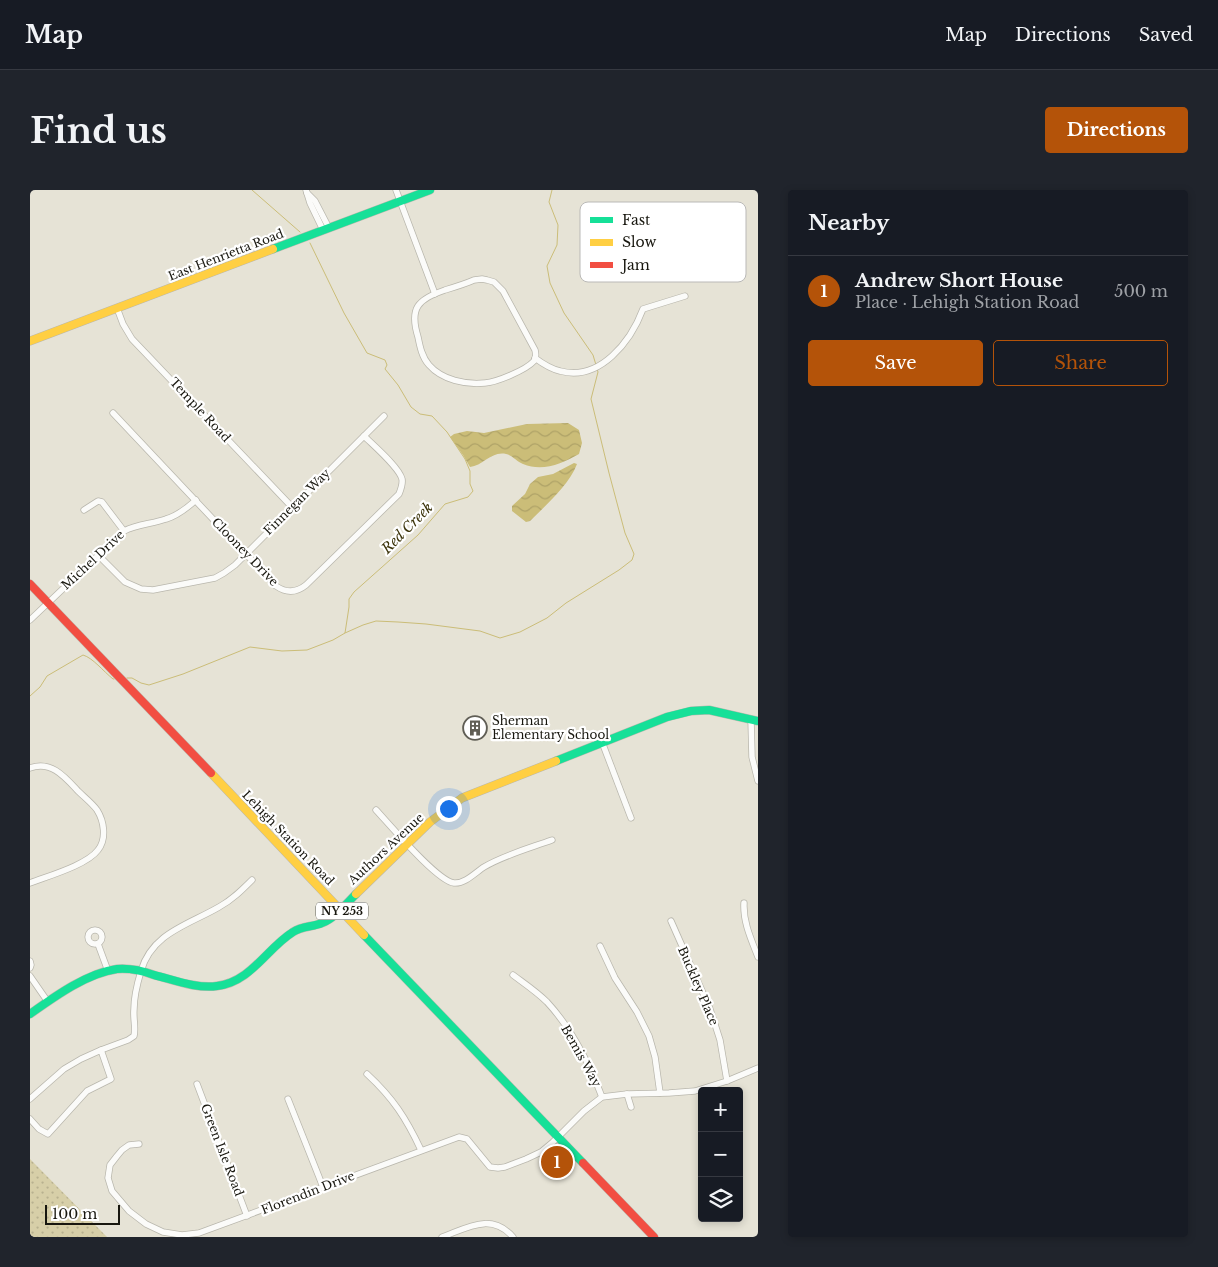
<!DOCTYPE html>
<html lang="en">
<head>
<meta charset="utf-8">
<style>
  body { margin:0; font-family:"Libre Baskerville",serif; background:#20242c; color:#f1f3f6 }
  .controls { position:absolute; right:15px; bottom:15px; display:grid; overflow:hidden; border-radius:5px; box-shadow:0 2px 8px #0003 }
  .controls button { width:45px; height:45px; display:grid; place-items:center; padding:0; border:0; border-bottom:1px solid #363941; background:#171b24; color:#f1f3f6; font:25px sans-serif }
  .scale { position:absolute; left:15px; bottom:12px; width:75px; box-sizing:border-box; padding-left:5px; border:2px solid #18170f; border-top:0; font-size:14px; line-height:18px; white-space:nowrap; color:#18170f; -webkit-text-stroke:4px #fff; paint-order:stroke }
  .you { position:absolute; left:418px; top:618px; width:18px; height:18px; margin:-12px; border:4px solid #fff; border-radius:50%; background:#1a73e8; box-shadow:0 0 0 8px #1a73e833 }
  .badge { display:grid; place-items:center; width:32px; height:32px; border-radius:50%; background:#b45309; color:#fff; font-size:16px; font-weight:700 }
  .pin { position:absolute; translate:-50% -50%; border:2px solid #fff; box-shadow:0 1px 5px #0006 }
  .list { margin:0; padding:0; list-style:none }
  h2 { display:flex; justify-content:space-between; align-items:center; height:65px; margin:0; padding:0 20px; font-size:21px }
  h2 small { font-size:16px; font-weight:400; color:#9ea1a6 }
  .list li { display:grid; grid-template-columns:32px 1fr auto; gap:15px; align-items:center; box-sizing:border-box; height:70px; padding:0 20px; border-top:1px solid #363941 }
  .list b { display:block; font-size:19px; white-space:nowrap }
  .list p { margin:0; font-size:16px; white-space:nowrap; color:#9ea1a6 }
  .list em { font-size:16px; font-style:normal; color:#9ea1a6 }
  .actions { display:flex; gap:10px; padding:15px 20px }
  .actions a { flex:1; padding:11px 0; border:1px solid #b45309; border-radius:5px; text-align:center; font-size:18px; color:#b45309 }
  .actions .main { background:#b45309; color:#fff }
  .icon { flex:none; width:28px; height:28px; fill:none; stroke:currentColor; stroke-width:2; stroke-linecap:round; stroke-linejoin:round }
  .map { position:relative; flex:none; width:728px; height:1047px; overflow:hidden; border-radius:5px }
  header { display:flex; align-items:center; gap:30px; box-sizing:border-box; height:70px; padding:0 25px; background:#171b24; border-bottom:1px solid #363941 }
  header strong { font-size:24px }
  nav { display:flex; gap:28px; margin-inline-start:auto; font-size:18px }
  .intro { display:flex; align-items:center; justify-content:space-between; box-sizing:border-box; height:120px; padding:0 30px }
  h1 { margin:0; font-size:35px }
  .button { padding:12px 22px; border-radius:5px; background:#b45309; color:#fff; font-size:18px; font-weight:700 }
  main { display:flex; gap:30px; padding:0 30px }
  aside { flex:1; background:#171b24; border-radius:5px; box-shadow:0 2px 8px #0003 }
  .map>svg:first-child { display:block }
</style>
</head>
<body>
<header>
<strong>Map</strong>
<nav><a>Map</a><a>Directions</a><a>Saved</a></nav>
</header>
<div class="intro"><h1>Find us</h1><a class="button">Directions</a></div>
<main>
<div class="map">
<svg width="728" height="1047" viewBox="0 0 728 1047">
  <defs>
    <pattern id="park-dots" width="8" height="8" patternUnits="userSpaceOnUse" patternTransform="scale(1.25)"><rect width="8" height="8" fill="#d7cfa8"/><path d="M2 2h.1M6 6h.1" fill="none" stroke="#b8b18f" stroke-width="1.8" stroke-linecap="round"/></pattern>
    <pattern id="water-waves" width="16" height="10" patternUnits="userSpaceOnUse" patternTransform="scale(1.25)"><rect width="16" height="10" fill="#cbbd78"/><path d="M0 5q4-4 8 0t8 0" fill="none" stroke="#aea267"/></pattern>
  </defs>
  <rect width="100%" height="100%" fill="#e6e3d6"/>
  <!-- park -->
  <path fill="url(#park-dots)" d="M0,969l77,78h-77z"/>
  <!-- water -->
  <g fill="url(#water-waves)">
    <path d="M538,233l11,7 3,13 -3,11c-17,10 -37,18 -56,10 -6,-2 -11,-9 -17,-10 -15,-3 -23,12 -36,13l-7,-12 -13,-18 4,-3 13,-3 17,2 43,-9z"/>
    <path d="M544,273l3,1c-8,21 -31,41 -47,57l-4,1 -14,-11v-5l13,-12 5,-10 8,-7 15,-3z"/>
  </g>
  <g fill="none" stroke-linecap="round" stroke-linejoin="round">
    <!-- stream -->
    <g stroke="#cbbd78" stroke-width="1">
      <path d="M222,0l48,42"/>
      <path d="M522,0l-3,12 9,23 -1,20 -10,21 3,17 14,30 29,42 3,10"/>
      <path d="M315,443l18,-8 13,-4 22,1 28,2 54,7 20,7 20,-6 27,-14 19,-15 53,-33 13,-10 2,-6 -9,-21 -16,-60 -18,-74 7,-27 -1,-3"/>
      <path d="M97,488h5l9,5 8,2 34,-11 67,-27 32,4 25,-1 26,-10 12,-7 4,-26v-8l5,-7 64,-57 27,-31 23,-7 5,-6 -3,-7v-13l-5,-12 -18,-27 -15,-16 -12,-2 -9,-7 -13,-22 -13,-16 2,-4 -2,-5 -18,-7 -23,-40 -34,-70"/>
      <path d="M0,506l10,-9 7,-11 36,-21c10,3 20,16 30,24h1"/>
    </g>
    <!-- street casing -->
    <g stroke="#b9b7ad" stroke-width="7">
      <g id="street">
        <path d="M276,0l4,13 13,27"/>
        <path d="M366,0l39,104"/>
        <path d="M277,3l8,8 14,27"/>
        <path d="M452,89l5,1 7,2 9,9 32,59c1,4 1,8 -1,11 -8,9 -37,21 -49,22 -19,2 -43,-3 -56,-18 -7,-8 -9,-18 -11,-28 -9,-29 0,-38 27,-47 10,-3 20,-6 29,-10z"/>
        <path d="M87,118l6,16 9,15 160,168"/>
        <path d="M505,168c8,6 16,11 25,13 40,11 71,-30 83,-62l42,-13"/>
        <path d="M83,223l163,173c10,7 20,7 30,-1l93,-91c2,-5 4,-10 3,-15 -3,-12 -29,-34 -38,-43"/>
        <path d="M54,320l14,-9 4,1 22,29"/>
        <path d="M68,365l27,27 16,7 12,1 62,-12 9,-5 11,-8 149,-149"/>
        <path d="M0,430l94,-89c13,-7 28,-7 42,-12 11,-3 21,-11 30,-19"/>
        <path d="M721,530l1,37 6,24"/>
        <path d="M572,552l29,76"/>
        <path d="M0,578c21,-8 35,9 48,23 6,6 14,12 19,19 7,11 10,29 1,40 -11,15 -50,26 -68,33"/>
        <path d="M346,620c14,15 61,71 78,73 11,1 22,-11 30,-16 20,-12 46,-19 68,-27"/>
        <path d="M714,713c-1,19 7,36 14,54"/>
        <path d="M641,731l39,88 10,31 7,41"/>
        <circle cx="65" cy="747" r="7"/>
        <path d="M68,754l10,27"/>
        <path d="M570,756l15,32 22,34 12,24 6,21 5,36"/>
        <path d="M0,771l1,4 -1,3"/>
        <path d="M483,785c12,9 24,17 34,27 25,27 42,61 55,95"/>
        <path d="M0,786l18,26"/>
        <path d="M71,860l27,-10 6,-4c2,-9 -1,-17 0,-27 0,-10 4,-28 7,-38 11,-38 47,-46 78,-64 13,-7 23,-17 33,-27"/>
        <path d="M337,884c26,24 39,44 54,76"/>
        <path d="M167,894l50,132"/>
        <path d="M597,904l4,13"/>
        <path d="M0,909l34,-30 17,-10 20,-9 10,29 -24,12 -39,43 -9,-5 -9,-10"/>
        <path d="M258,909l35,88"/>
        <path d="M109,954l-10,1 -7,5 -5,6 -7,9 -2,13 4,13 17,20 17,13 17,8 19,3 17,-2 260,-96 8,2 23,28 8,1 7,-1 21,-8 15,-7 12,-10 31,-31 18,-14 25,-3 42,-1 26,-2 32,-10 31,-13"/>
        <path d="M412,1047c25,-9 49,-25 71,0"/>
      </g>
    </g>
    <!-- fast casing -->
    <g stroke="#b9b7ad" stroke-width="9">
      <g id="fast">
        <path d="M243,59l157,-59"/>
        <path d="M526,571l111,-44 24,-6 18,-1 49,11"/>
        <path d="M334,745l219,228"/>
        <path d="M0,824c24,-17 57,-41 87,-45 12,-1 26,2 37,6 20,5 43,14 63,11 34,-4 50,-38 76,-54 9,-6 20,-5 29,-9 12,-4 25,-20 34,-29"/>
      </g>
    </g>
    <!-- slow casing -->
    <g stroke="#b9b7ad" stroke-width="9">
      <g id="slow">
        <path d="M0,151l243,-92"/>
        <path d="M181,583l153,162"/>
        <path d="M326,704l74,-72 32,-24 94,-37"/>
      </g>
    </g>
    <!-- jam casing -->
    <g stroke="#b9b7ad" stroke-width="9">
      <g id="jam">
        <path d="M0,394l181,189"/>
        <path d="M553,973l71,74"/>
      </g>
    </g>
    <!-- street -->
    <use href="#street" stroke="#fbfbf9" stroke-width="5.5"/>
    <!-- fast -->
    <use href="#fast" stroke="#16e098" stroke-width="8"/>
    <!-- slow -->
    <use href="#slow" stroke="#ffcf43" stroke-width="8"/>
    <!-- jam -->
    <use href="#jam" stroke="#f24e42" stroke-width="8"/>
  </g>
  <!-- icons -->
  <defs>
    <g id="building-ring" transform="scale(1.25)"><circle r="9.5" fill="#fff" stroke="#605e55" stroke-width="1.5"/><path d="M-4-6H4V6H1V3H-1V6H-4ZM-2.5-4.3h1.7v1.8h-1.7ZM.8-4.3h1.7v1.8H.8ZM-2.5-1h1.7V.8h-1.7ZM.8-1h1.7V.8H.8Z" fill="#605e55"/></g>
  </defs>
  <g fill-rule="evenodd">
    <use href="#building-ring" x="445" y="538"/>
  </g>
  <g text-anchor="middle" stroke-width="4.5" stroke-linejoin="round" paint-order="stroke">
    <!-- shield labels -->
    <rect fill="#fff" stroke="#5d5d57" stroke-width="1" x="286" y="712.5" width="52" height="17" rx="4"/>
    <g font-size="11" font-weight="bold" fill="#18170f">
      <text x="312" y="725">NY 253</text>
    </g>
    <!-- street labels -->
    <g font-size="12" fill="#18170f" stroke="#fff">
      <text transform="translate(196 65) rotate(-21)" y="4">East Henrietta Road</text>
      <text transform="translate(170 220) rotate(47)" y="4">Temple Road</text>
      <text transform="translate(267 312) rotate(-45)" y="4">Finnegan Way</text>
      <text transform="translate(215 362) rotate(46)" y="4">Clooney Drive</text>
      <text transform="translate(63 370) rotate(-43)" y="4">Michel Drive</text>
      <text transform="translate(258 648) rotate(46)" y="4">Lehigh Station Road</text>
      <text transform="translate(356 659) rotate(-43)" y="4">Authors Avenue</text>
      <text transform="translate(668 796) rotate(67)" y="4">Buckley Place</text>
      <text transform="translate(551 866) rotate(61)" y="4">Bemis Way</text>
      <text transform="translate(192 960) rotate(69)" y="4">Green Isle Road</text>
      <text transform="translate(278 1003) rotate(-21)" y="4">Florendin Drive</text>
    </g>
    <!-- poi labels -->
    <g font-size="12" fill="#18170f" stroke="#fff" text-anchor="start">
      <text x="462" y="535">Sherman<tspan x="462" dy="14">Elementary School</tspan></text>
    </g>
    <!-- water labels -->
    <g font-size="14" font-style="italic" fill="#3b330a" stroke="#fff">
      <text transform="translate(377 338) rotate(-45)" y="5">Red Creek</text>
    </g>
  </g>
  <!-- legend -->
  <rect x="550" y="12" width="166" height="80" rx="8" fill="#fff" stroke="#bab9b7" stroke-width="1"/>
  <rect x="560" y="27" width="23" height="6" fill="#16e098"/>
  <rect x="560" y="49" width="23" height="7" fill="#ffcf43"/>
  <rect x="560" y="72" width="23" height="6" fill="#f24e42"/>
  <g font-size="14" fill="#18170f">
    <text x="592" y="35">Fast</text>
    <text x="592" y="57">Slow</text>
    <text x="592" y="80">Jam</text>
  </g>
</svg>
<div class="controls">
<button>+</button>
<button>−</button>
<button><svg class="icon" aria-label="layers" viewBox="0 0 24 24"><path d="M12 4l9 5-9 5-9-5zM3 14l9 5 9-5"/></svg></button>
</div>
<div class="scale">100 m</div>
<div class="you"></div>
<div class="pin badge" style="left:527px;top:972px">1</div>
</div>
<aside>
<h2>Nearby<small></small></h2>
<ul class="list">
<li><span class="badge">1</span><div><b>Andrew Short House</b><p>Place · Lehigh Station Road</p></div><em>500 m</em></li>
</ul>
<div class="actions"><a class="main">Save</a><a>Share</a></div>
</aside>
</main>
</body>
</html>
